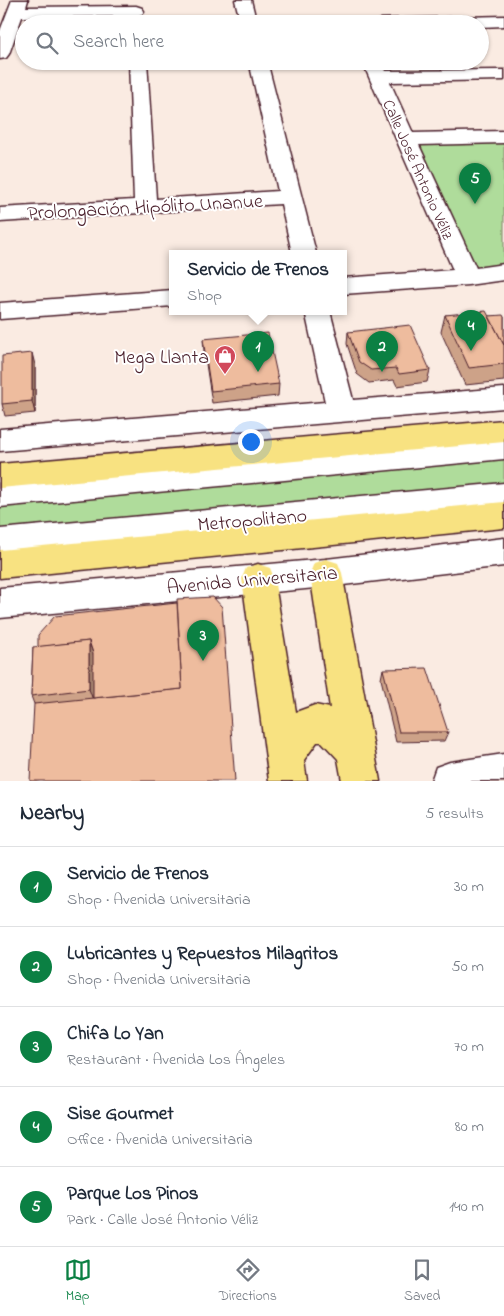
<!DOCTYPE html>
<html lang="en">
<head>
<meta charset="utf-8">
<style>
  body { margin:0; font-family:"Indie Flower",sans-serif; background:#f6f6f7; color:#1f2937 }
  .you { position:absolute; left:250px; top:441px; width:18px; height:18px; margin:-12px; border:4px solid #fff; border-radius:50%; background:#1a73e8; box-shadow:0 0 0 8px #1a73e833 }
  .badge { display:grid; place-items:center; width:32px; height:32px; border-radius:50%; background:#0b8043; color:#fff; font-size:16px; font-weight:700 }
  .pin { position:absolute; translate:-50% -41px; filter:drop-shadow(0 1px 2px #0008) }
  .pin::after { content:''; position:absolute; top:26px; width:18px; height:15px; background:inherit; clip-path:polygon(0 0,100% 0,50% 100%) }
  .popup { position:absolute; left:169px; top:250px; width:178px; height:65px; box-sizing:border-box; display:grid; place-content:center; border-radius:0px; background:#fff; filter:drop-shadow(0 1px 4px #0005); font-size:16px; white-space:nowrap; color:#747a83 }
  .popup b { font-size:19px; color:#1f2937 }
  .popup::after { content:''; position:absolute; left:50%; top:100%; margin-left:-10px; border:10px solid transparent; border-top-color:#fff }
  .list { margin:0; padding:0; list-style:none }
  h2 { display:flex; justify-content:space-between; align-items:center; height:65px; margin:0; padding:0 20px; font-size:21px }
  h2 small { font-size:16px; font-weight:400; color:#747a83 }
  .list li { display:grid; grid-template-columns:32px 1fr auto; gap:15px; align-items:center; box-sizing:border-box; height:80px; padding:0 20px; border-top:1px solid #e0e1e3 }
  .list b { display:block; font-size:19px; white-space:nowrap }
  .list p { margin:0; font-size:16px; white-space:nowrap; color:#747a83 }
  .list em { font-size:16px; font-style:normal; color:#747a83 }
  .icon { flex:none; width:28px; height:28px; fill:none; stroke:currentColor; stroke-width:2; stroke-linecap:round; stroke-linejoin:round }
  .map { position:relative; flex:none; width:504px; height:781px; overflow:hidden }
  .search { position:absolute; background:#fff; box-shadow:0 1px 4px #0004; left:15px; right:15px; top:15px; height:55px; display:flex; align-items:center; gap:12px; box-sizing:border-box; padding:0 18px; border-radius:28px; color:#747a83; font-size:19px }
  .sheet { height:465px; background:#fff }
  nav { display:flex; justify-content:space-around; align-items:center; box-sizing:border-box; height:70px; border-top:1px solid #e0e1e3; background:#fff; font-size:14px; color:#747a83 }
  nav a { display:grid; justify-items:center; gap:2px }
  nav .on { color:#0b8043 }
  .map>svg:first-child { display:block }
</style>
</head>
<body>
<div class="map">
<svg width="504" height="781" viewBox="0 0 504 781">
  <rect width="100%" height="100%" fill="#faebe2"/>
  <filter id="ink" filterUnits="userSpaceOnUse"><feTurbulence type="fractalNoise" baseFrequency=".02" numOctaves="2"/><feDisplacementMap in="SourceGraphic" scale="10" xChannelSelector="R" yChannelSelector="G"/><feConvolveMatrix kernelMatrix="1 2 1 2 8 2 1 2 1" color-interpolation-filters="sRGB"/></filter>
  <g filter="url(#ink)">
    <!-- green -->
    <g fill="#afdc9b" stroke="#7c7e63">
      <path d="M504,141v124l-31,4 -54,-126z"/>
      <path d="M504,456v29l-504,50v-33z"/>
    </g>
    <g fill="none" stroke-linecap="round" stroke-linejoin="round">
      <!-- minor casing -->
      <g stroke="#4a1f2b" stroke-width="3">
        <g id="minor">
          <path d="M12,0h16l-2,7 110,-1 6,2 2,3 -2,3 -6,2 -114,1 -13,37 -3,4 -6,1v-28z"/>
          <path d="M235,0h16l6,24h-16z"/>
          <path d="M504,16v10l-24,1v-3h-107l8,-5z"/>
          <path d="M129,61h18l9,138 122,-8 -29,-130h18l49,192h-24l-11,-49 -281,18v-14l134,-8z"/>
          <path d="M362,61h18l5,10 119,-1v10l-114,2 23,51 91,-2v12l-85,2 57,123 28,-4v16l-36,5 -125,9v-16l110,-8z"/>
          <path d="M173,290v16l-173,13v-16z"/>
          <path d="M305,311h25l23,89 151,-12v20l-504,43v-22l325,-27z"/>
          <path d="M504,437v22l-504,48v-24z"/>
          <path d="M504,483v24l-504,50v-28z"/>
          <path d="M504,538v28l-178,21 -326,31v-30l326,-29z"/>
          <path d="M504,754v27h-73l5,-14 14,-5z"/>
        </g>
      </g>
      <!-- major casing -->
      <g stroke="#4a1f2b" stroke-width="3">
        <g id="major">
          <path d="M504,420v22l-504,46v-24z"/>
          <path d="M504,502v26l-504,50v-28z"/>
          <path d="M326,559l12,4 4,10 38,208h-38l-4,-22 -16,-17h-5l-13,18 3,21h-38l-27,-203 4,-10 12,-4 12,4 4,10 22,134 19,-7 15,3 -20,-135 4,-10z"/>
        </g>
      </g>
      <!-- minor -->
      <use href="#minor" fill="#fff" fill-rule="evenodd"/>
      <!-- major -->
      <use href="#major" fill="#f8e281" fill-rule="evenodd"/>
    </g>
    <!-- wall -->
    <g fill="#cda288" stroke="#4a1f2b">
      <path d="M445,315l44,1 15,1v64l-39,4 -24,-53z"/>
      <path d="M348,332l82,38 -3,12 -30,4 -3,-6 -25,3 -12,-9 -10,-30z"/>
      <path d="M203,339l76,45 -1,12 -66,7 -8,-52z"/>
      <path d="M35,365v48l-30,3 -3,-12z"/>
      <path d="M33,647l202,134 -201,-77 -3,-8z"/>
      <path d="M383,669l65,63 -4,9 -48,1 -15,-63z"/>
    </g>
    <!-- shaded-wall -->
    <g fill="#a7846f" stroke="#4a1f2b">
      <path d="M32,353l3,12v48l-3,-12z"/>
      <path d="M89,641l7,22 -3,37 -4,-11z"/>
    </g>
    <!-- building -->
    <g fill="#eebc9e" stroke="#4a1f2b">
      <path d="M486,311l18,34v19l-35,4 -24,-53z"/>
      <path d="M503,315l1,2v28l-15,-29z"/>
      <path d="M410,325l20,45 -31,4 -3,-6 -25,2 -12,-8 -11,-30z"/>
      <path d="M268,333l11,51 -68,7 -8,-52z"/>
      <path d="M32,353v48l-30,3v-48z"/>
      <path d="M213,597l9,10 13,174h-205l4,-77 148,-15 -5,-90z"/>
      <path d="M177,603l5,86 -89,9v-45l-4,-12 -51,6v-12l17,-19z"/>
      <path d="M89,641v48l-58,7 2,-49z"/>
      <path d="M427,668l21,64h-49l-16,-63z"/>
    </g>
  </g>
  <!-- icons -->
  <defs>
    <g id="shop-pin" transform="scale(1.125)"><path d="M0 17L-7.5 6A9.5 9.5 0 1 1 7.5 6Z" fill="#d1495b" stroke="#fff"/><path d="M-5-2.5h2.3a2.7 3.5 0 0 1 5.4 0H5L5.5 6h-11ZM-1.5-2.5h3a1.5 2.3 0 0 0-3 0Z" fill="#fff"/></g>
  </defs>
  <g fill-rule="evenodd">
    <use href="#shop-pin" x="225" y="356"/>
  </g>
  <g text-anchor="middle" stroke-width="4" stroke-linejoin="round" paint-order="stroke">
    <!-- far-street labels -->
    <g font-size="16" fill="#4a1f2b" stroke="#fff">
      <text transform="translate(419 169) rotate(66)" y="6">Calle José Antonio Véliz</text>
    </g>
    <!-- street labels -->
    <g font-size="20" fill="#4a1f2b" stroke="#fff">
      <text transform="translate(145 206) rotate(-3)" y="7">Prolongación Hipólito Unanue</text>
      <text transform="translate(252 519) rotate(-5)" y="7">Metropolitano</text>
      <text transform="translate(252 579) rotate(-5)" y="7">Avenida Universitaria</text>
    </g>
    <!-- poi labels -->
    <g font-size="20" fill="#4a1f2b" stroke="#fff" text-anchor="end">
      <text x="209" y="363">Mega Llanta</text>
    </g>
  </g>
</svg>
<div class="you"></div>
<div class="pin badge" style="left:258px;top:372px">1</div>
<div class="popup"><b>Servicio de Frenos</b>Shop</div>
<div class="pin badge" style="left:382px;top:372px">2</div>
<div class="pin badge" style="left:203px;top:661px">3</div>
<div class="pin badge" style="left:471px;top:351px">4</div>
<div class="pin badge" style="left:475px;top:204px">5</div>
<div class="search"><svg class="icon" aria-label="search" viewBox="0 0 24 24"><circle cx="10" cy="10" r="6"/><path d="M15 15l6 6"/></svg>Search here</div>
</div>
<section class="sheet">
<h2>Nearby<small>5 results</small></h2>
<ul class="list">
<li><span class="badge">1</span><div><b>Servicio de Frenos</b><p>Shop · Avenida Universitaria</p></div><em>30 m</em></li>
<li><span class="badge">2</span><div><b>Lubricantes y Repuestos Milagritos</b><p>Shop · Avenida Universitaria</p></div><em>50 m</em></li>
<li><span class="badge">3</span><div><b>Chifa Lo Yan</b><p>Restaurant · Avenida Los Ángeles</p></div><em>70 m</em></li>
<li><span class="badge">4</span><div><b>Sise Gourmet</b><p>Office · Avenida Universitaria</p></div><em>80 m</em></li>
<li><span class="badge">5</span><div><b>Parque Los Pinos</b><p>Park · Calle José Antonio Véliz</p></div><em>140 m</em></li>
</ul>
</section>
<nav>
<a class="on"><svg class="icon" aria-label="map" viewBox="0 0 24 24"><path d="M3 6l6-2 6 2 6-2v14l-6 2-6-2-6 2zM9 4v14M15 6v14"/></svg>Map</a>
<a><svg class="icon" aria-label="directions" viewBox="0 0 24 24"><path d="M12 3l9 9-9 9-9-9zM9 14v-3h6M13 9l2 2-2 2"/></svg>Directions</a>
<a><svg class="icon" aria-label="saved" viewBox="0 0 24 24"><path d="M7 4h10v16l-5-4-5 4z"/></svg>Saved</a>
</nav>
</body>
</html>
